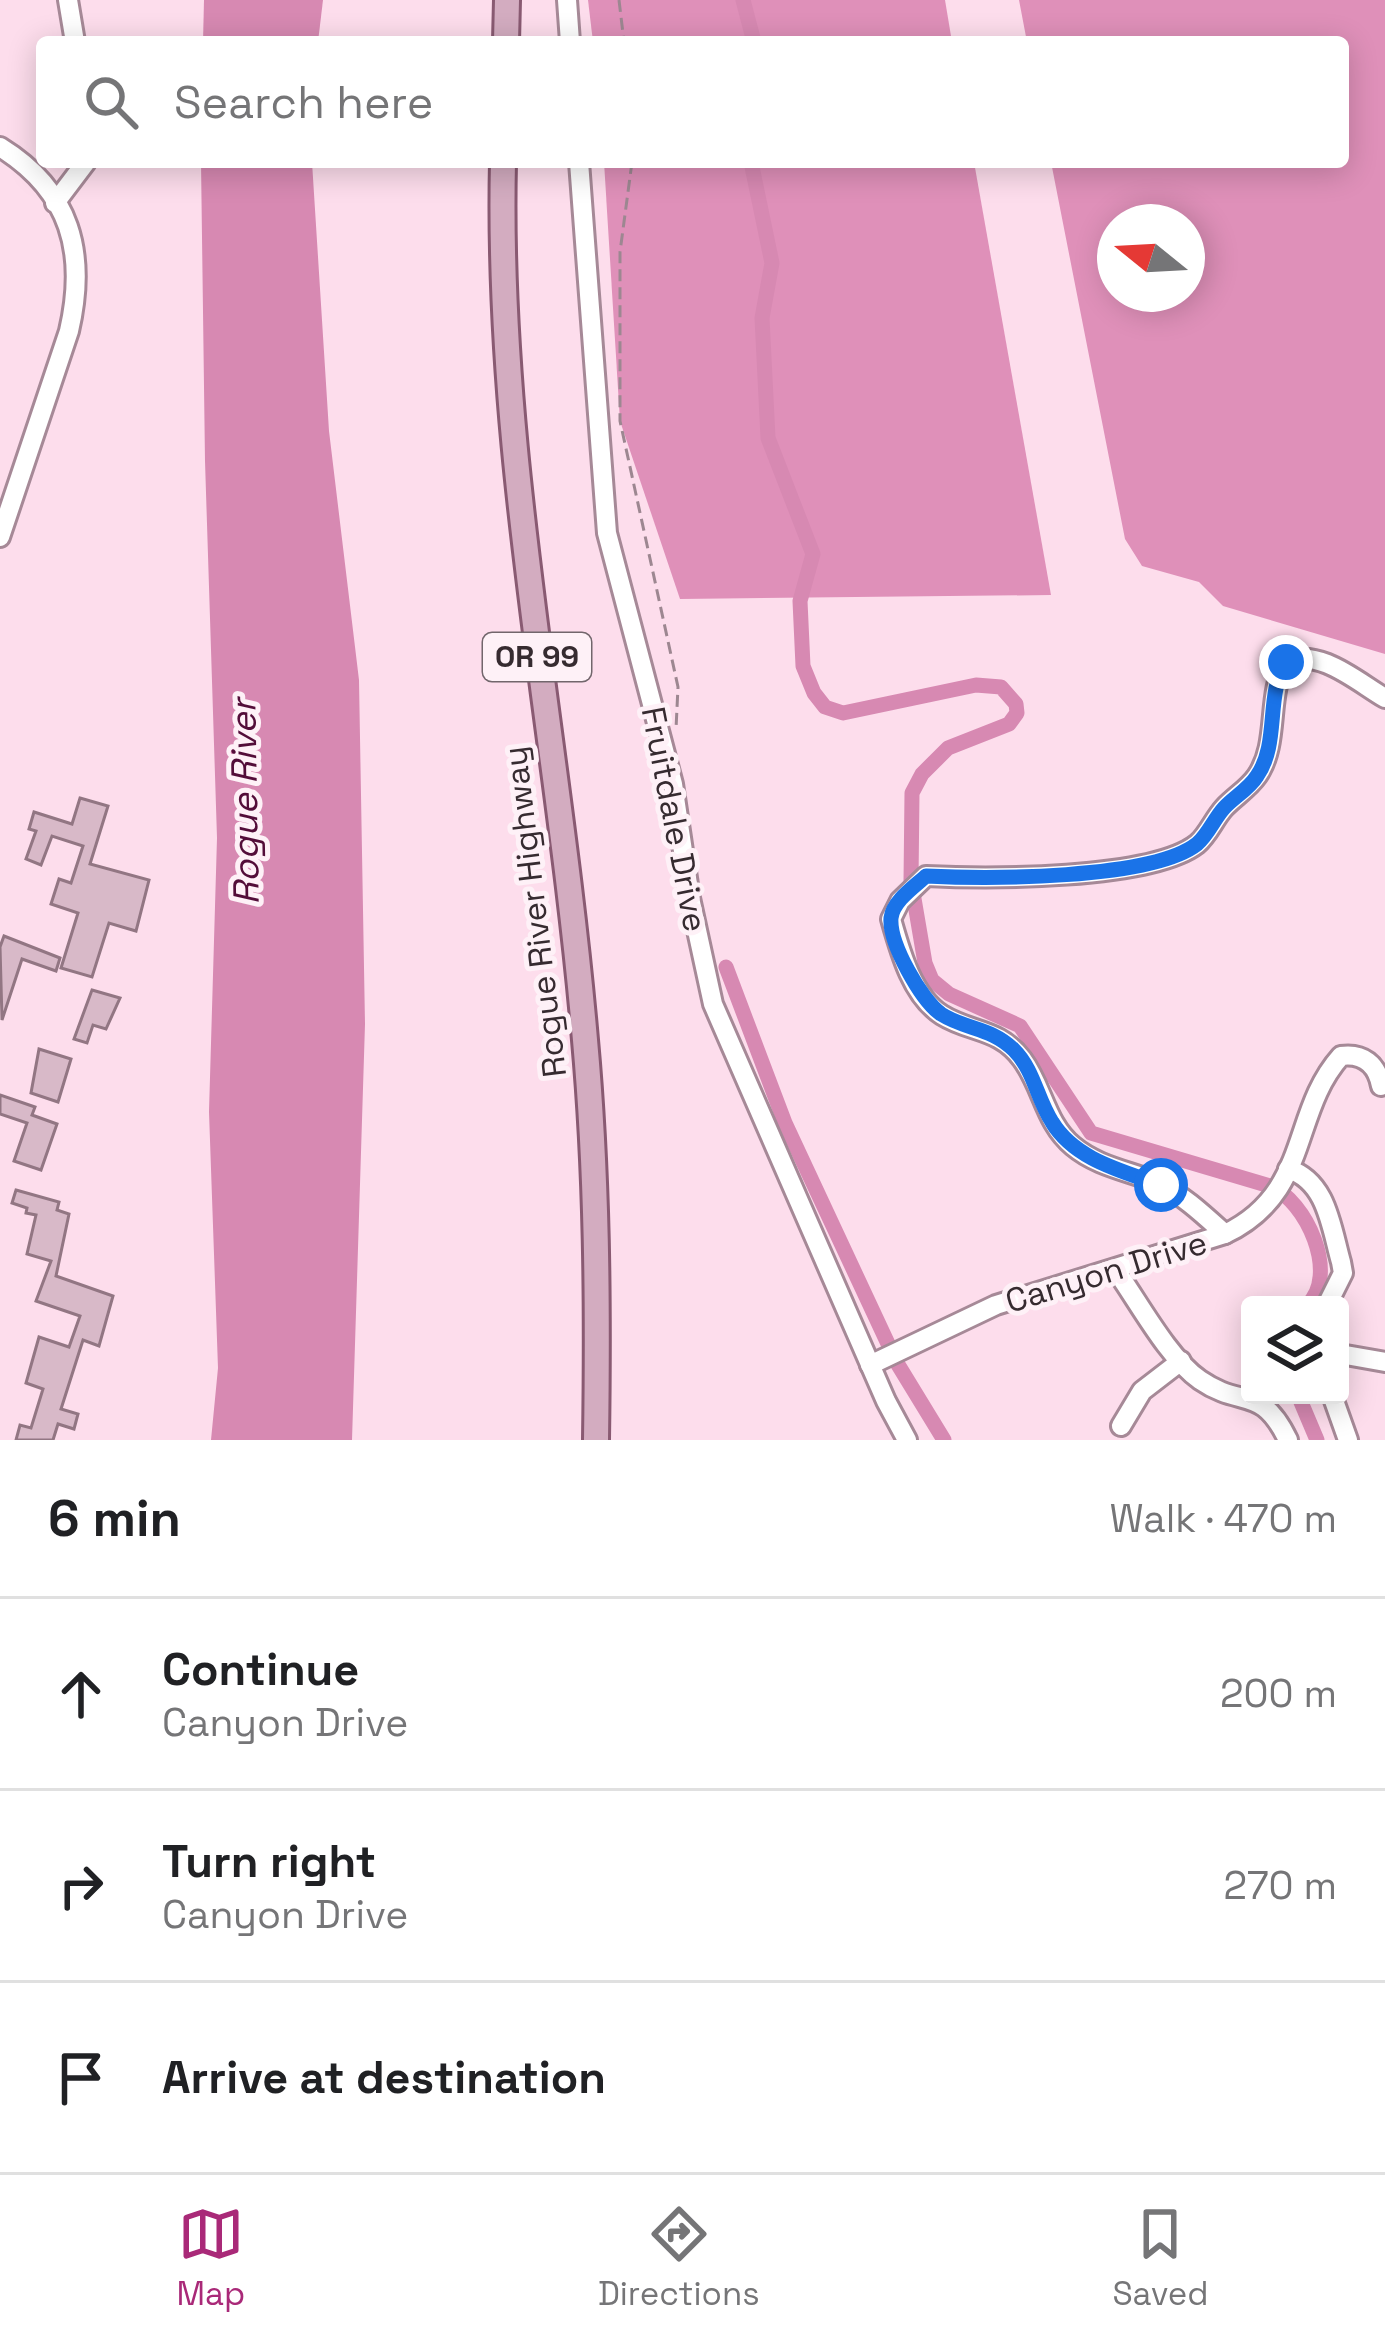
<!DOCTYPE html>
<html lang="en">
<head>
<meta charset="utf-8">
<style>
  body { margin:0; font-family:"Space Grotesk",sans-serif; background:#f6f6f6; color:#202124 }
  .controls { position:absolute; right:36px; bottom:36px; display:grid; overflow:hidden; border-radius:12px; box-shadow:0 6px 30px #0003 }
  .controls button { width:108px; height:108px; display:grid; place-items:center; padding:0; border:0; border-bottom:3px solid #e0e0e0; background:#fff; color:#202124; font:60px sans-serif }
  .compass { position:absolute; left:1097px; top:204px; width:108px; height:108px; border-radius:50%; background:#fff; box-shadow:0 6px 30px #0003; rotate:288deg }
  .stop { position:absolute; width:36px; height:36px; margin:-27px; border:9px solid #1a73e8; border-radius:50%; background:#fff }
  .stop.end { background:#1a73e8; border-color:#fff; box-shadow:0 3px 12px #0008 }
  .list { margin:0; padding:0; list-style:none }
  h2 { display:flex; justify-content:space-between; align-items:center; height:156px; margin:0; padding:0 48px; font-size:51px }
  h2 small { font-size:39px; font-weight:400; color:#757577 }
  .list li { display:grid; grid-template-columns:78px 1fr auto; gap:36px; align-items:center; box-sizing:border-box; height:192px; padding:0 48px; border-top:3px solid #e0e0e0 }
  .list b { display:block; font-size:45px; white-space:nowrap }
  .list p { margin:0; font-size:39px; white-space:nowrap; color:#757577 }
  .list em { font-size:39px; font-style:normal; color:#757577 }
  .icon { flex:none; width:66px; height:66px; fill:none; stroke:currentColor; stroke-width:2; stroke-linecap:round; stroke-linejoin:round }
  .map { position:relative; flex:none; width:1385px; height:1440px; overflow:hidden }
  .search { position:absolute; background:#fff; box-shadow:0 6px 30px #0003; left:36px; right:36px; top:36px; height:132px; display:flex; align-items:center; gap:30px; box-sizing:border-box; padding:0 42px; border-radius:12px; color:#757577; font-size:45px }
  .sheet { height:732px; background:#fff }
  nav { display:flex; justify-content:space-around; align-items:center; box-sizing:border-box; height:168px; border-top:3px solid #e0e0e0; background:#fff; font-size:33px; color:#757577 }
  nav a { display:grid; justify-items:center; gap:6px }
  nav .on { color:#a92978 }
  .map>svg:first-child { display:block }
</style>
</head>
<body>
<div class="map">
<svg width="1385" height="1440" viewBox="0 0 1385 1440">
  <rect width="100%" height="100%" fill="#fdddec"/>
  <!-- forest -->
  <g fill="#df90b9" fill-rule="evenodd">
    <path d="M588,0h357l7,42h-359z"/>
    <path d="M1019,0h366v654l-162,-48 -24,-24 -57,-16 -17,-27 -74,-377h292v-120h-316zM1187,222v72h-72v-72z"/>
    <path d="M604,162h370l77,433 -371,4 -60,-178z"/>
  </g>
  <!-- water -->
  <g fill="#d789b2">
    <path d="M204,0h119l-5,42h-115z"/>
    <path d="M201,162h111l17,269 30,249 6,344 -13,416h-141l7,-72 -9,-256 8,-274 -12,-377z"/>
  </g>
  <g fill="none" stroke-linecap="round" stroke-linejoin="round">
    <!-- canal -->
    <g stroke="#d789b2" stroke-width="15">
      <path d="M743,0l11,42"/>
      <path d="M751,162l21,101 -10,55 6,120 45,116 -13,47 3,65 11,27 11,14 18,6 133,-28 25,2 15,17 1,9 -8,11 -61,24 -26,26 -10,19 -1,88 14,82 7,17 17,14 71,32 71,107 179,53c36,14 70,89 37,119"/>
      <path d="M726,967l59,156 112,240 47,77"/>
      <path d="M1298,1395l19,45"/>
    </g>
  </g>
  <!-- building -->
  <g fill="#d8b9c8" stroke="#927683" stroke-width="3">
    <path d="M80,798l28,8 -18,58 59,16 -13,51 -27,-8 -17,54 -31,-9 17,-55 -27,-9 8,-25 12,4 12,-37 -31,-10 -11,29 -15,-6 10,-28 -7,-2 5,-17 38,12z"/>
    <path d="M4,936l56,22 -4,13 -34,-12 -20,61 -2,-73z"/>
    <path d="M92,990l28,8 -14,31 -13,-4 -6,18 -13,-4z"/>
    <path d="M39,1049l32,10 -13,43 -27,-9z"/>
    <path d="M0,1095l35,12 -3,8 25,9 -16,46 -27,-9 13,-38 -27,-9z"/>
    <path d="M16,1190l43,12 -2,8 12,4 -13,62 57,20 -14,50 -16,-6 -22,69 17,5 -4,15 -16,-5 -5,16h-37l4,-15 11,3 12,-39 -17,-6 13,-46 30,10 11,-31 -44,-15 15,-40 -24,-7 9,-39 -10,-2 1,-5 -15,-5z"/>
  </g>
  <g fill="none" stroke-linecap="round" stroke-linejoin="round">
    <!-- minor casing -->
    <g stroke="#a68997" stroke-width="24">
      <g id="minor">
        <path d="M68,0l7,42"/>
        <path d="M567,0l3,42"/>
        <path d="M0,147c71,44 87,106 69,184l-69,206"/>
        <path d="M579,162l28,371 66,251 17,114 23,106 173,397 21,39"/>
        <path d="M55,203l31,-41"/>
        <path d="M1288,1169c39,12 43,58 53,93l2,11 -16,32"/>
        <path d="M1225,1234c86,-41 65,-121 116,-178 22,-3 36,8 40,30"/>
        <path d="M1115,1269c23,32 53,89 85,111 42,29 61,4 88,60"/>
        <path d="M1340,1354l45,8"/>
        <path d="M870,1365l126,-60 229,-71c-20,-18 -42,-39 -67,-51 -28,-12 -60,-16 -85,-37 -28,-23 -30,-59 -51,-87 -23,-31 -51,-26 -80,-44 -30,-19 -42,-64 -51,-96l9,-18 26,-25c60,3 225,4 271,-32 11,-9 17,-25 27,-36 10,-11 24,-19 33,-32 23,-33 9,-81 29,-114 34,-14 70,19 99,36"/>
        <path d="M1332,1395l16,45"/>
        <path d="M1121,1426l21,-35 39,-30"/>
      </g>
    </g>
    <!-- major casing -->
    <g stroke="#895a72" stroke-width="30">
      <g id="major">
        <path d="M506,42l1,-42"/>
        <path d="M503,162c-7,296 57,585 82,878 12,133 13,266 11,400"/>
      </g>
    </g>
    <!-- path -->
    <g stroke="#9d8791" stroke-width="3" stroke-dasharray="12 6" stroke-linecap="butt">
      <path d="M619,0l5,42"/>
      <path d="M632,162l-12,90v169l58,266 -2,42"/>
    </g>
    <!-- minor -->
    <use href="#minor" stroke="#fff" stroke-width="18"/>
    <!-- major -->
    <use href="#major" stroke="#d3acc0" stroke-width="24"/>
  </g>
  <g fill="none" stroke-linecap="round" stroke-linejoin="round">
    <!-- route -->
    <path stroke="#1a73e8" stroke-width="15" d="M1161,1185c-38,-14 -86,-25 -109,-63 -15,-23 -18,-52 -38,-72 -23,-23 -48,-20 -73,-36 -20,-14 -52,-71 -50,-96 2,-17 23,-31 35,-42 59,3 225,4 271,-32 11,-9 17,-25 27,-36 10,-11 25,-19 33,-32 23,-33 8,-81 29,-114"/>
  </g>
  <g text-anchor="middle" stroke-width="10" stroke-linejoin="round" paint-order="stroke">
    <!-- shield labels -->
    <rect fill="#fef1f7" stroke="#72666c" stroke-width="3" x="483" y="633" width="108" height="48" rx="9"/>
    <g font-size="30" font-weight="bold" fill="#362b30">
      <text x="537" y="667">OR 99</text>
    </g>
    <!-- street labels -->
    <g font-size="33" fill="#362b30" stroke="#fef1f7">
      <text transform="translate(675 819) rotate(79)" y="12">Fruitdale Drive</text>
      <text transform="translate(534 912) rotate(-97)" y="12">Rogue River Highway</text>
      <text transform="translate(1106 1271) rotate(-17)" y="12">Canyon Drive</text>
    </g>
    <!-- water labels -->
    <g font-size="36" font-style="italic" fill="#530d39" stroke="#fef1f7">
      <text transform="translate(244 802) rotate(-91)" y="13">Rogue River</text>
    </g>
  </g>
</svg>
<div class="controls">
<button><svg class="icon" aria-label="layers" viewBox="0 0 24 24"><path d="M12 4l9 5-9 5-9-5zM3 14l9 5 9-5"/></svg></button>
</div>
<svg class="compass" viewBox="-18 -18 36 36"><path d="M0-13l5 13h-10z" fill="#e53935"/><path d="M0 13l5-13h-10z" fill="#757577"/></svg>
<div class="stop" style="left:1161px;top:1185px"></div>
<div class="stop end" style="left:1286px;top:662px"></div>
<div class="search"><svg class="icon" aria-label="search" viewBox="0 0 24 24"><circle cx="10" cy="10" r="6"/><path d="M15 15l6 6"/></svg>Search here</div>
</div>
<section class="sheet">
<h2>6 min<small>Walk · 470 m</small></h2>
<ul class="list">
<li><svg class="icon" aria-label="ahead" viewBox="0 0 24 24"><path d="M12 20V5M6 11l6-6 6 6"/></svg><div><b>Continue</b><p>Canyon Drive</p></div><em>200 m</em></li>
<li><svg class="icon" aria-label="right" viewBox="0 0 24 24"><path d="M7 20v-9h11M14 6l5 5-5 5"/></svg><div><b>Turn right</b><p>Canyon Drive</p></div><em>270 m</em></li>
<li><svg class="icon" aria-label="arrive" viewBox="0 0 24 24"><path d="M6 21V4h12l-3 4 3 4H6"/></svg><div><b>Arrive at destination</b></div></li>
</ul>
</section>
<nav>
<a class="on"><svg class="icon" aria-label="map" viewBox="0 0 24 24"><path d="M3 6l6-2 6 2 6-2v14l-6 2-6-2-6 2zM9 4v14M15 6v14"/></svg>Map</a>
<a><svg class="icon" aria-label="directions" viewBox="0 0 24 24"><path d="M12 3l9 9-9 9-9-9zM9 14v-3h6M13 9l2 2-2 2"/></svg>Directions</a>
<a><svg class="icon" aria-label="saved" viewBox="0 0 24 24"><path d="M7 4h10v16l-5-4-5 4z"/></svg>Saved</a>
</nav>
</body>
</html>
